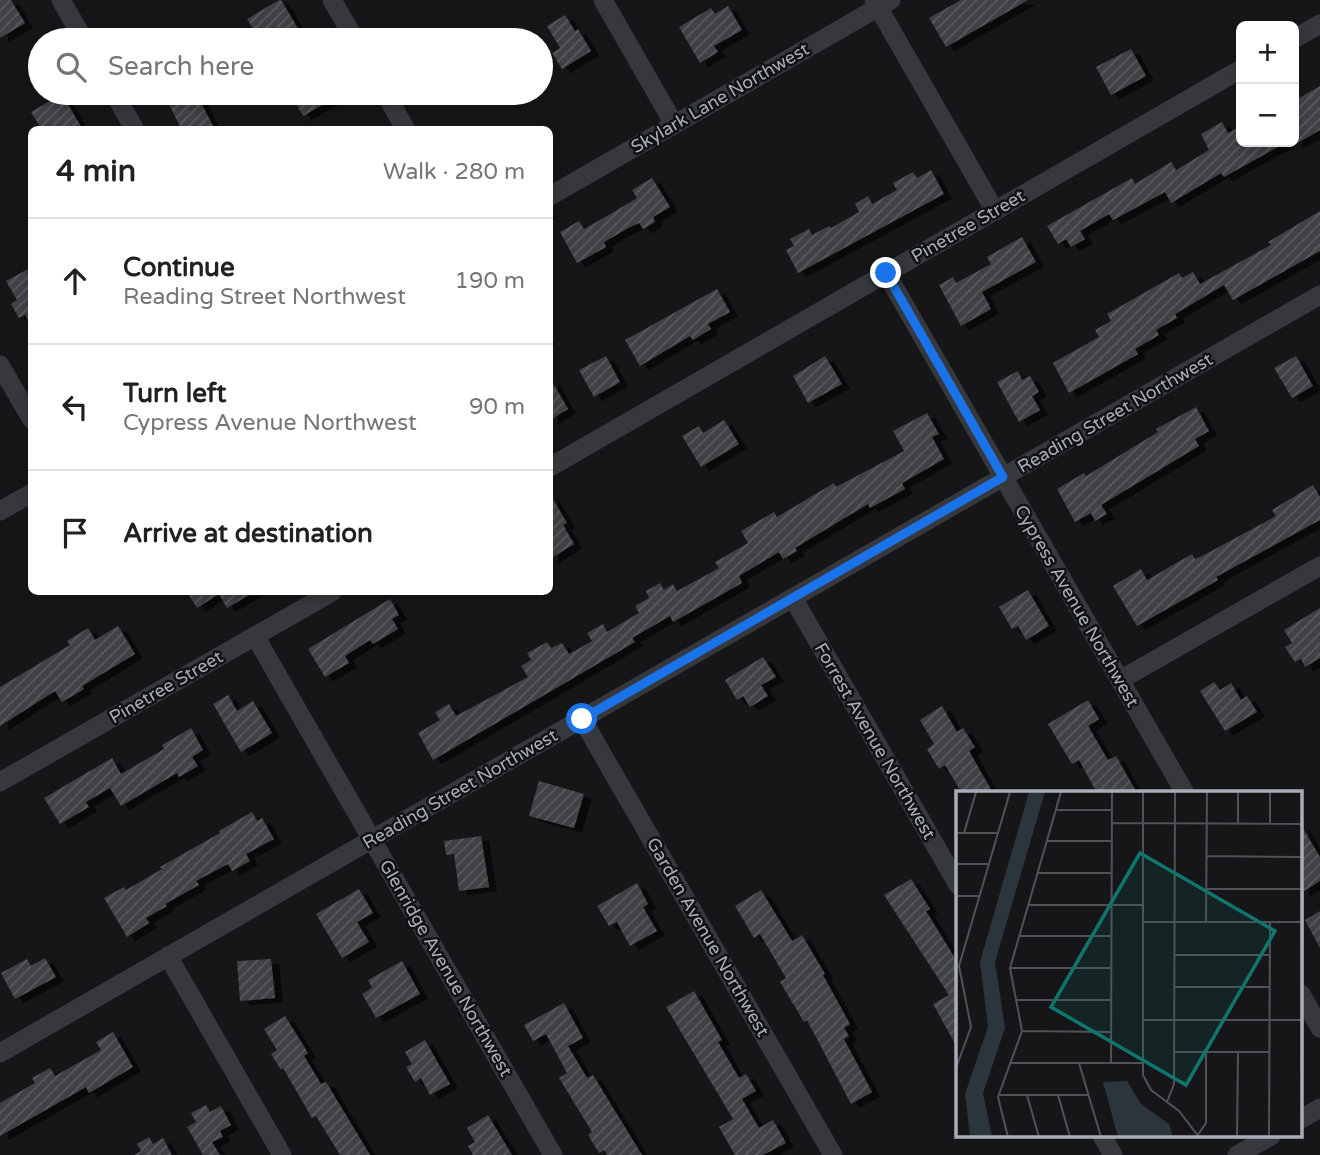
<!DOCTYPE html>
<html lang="en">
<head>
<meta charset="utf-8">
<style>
  body { margin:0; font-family:"Varela Round",sans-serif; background:#f2f2f2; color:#202124 }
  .controls { position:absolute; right:21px; top:21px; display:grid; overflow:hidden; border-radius:10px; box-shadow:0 4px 10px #0003 }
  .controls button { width:63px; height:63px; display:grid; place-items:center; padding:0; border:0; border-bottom:2px solid #e0e0e0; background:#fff; color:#202124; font:35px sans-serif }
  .stop { position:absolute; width:21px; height:21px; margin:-16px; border:5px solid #1a73e8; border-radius:50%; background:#fff }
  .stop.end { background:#1a73e8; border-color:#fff; box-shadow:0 2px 7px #0008 }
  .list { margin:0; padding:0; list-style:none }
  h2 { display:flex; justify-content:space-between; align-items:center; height:91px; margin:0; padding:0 28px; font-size:30px }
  h2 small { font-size:23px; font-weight:400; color:#757577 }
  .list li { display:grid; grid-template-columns:46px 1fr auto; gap:21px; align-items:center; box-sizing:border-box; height:126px; padding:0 28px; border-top:2px solid #e0e0e0 }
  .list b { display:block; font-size:26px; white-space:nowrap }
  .list p { margin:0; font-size:23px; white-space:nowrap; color:#757577 }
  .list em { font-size:23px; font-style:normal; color:#757577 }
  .icon { flex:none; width:38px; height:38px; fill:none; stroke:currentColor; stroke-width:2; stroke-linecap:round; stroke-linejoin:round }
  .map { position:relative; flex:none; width:1320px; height:1155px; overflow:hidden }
  .search { position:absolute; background:#fff; box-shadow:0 4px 10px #0003; left:28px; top:28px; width:525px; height:77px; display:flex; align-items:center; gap:18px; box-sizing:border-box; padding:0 24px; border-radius:38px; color:#757577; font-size:26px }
  .panel { position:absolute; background:#fff; box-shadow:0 4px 10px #0003; left:28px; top:126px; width:525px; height:469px; border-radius:10px }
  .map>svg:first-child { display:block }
</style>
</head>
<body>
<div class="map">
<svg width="1320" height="1155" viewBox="0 0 1320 1155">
  <defs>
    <pattern id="building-hatch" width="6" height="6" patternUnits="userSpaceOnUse" patternTransform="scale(1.75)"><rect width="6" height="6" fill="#404145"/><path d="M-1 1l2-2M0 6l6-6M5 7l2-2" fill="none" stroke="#595a5e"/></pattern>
    <filter id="shadow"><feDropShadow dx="8" dy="4.5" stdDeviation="0" flood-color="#0009"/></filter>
  </defs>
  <rect width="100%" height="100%" fill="#161618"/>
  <!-- building -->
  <g fill="url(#building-hatch)" filter="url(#shadow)">
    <path d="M0,0h11l14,23 -25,15z"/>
    <path d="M279,0h2l24,40h-45l-13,-21z"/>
    <path d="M961,0h67l-82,47 -17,-29z"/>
    <path d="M728,6l14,24 -28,16 4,6 -18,11 -21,-36 32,-19 4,6z"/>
    <path d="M565,15l10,16 3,-2 13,22 -29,18 -10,-16 8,-5 -13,-22z"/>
    <path d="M1131,49l15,27 -35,19 -15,-28z"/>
    <path d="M1320,86v44l-26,15v-44z"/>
    <path d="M163,93h33l19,37h-33z"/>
    <path d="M290,93h53l-40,23z"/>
    <path d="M62,94l21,36h-41l-11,-18z"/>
    <path d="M1222,122l6,11 13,-7v16h46l-63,35 -3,-4 -50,30 -6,-11 -52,28 -4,-6 -29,17 5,8 -14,8 -5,-8 -8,5 -11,-18 85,-48 3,6 36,-22 5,8 33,-20 -8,-16z"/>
    <path d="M931,170l13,24 -146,79 -12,-23 8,-4 -4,-7 19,-10 3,6 17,-9 2,2 28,-16 -4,-8 13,-8 4,8 25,-14 -4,-7 20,-11 4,6z"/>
    <path d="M652,178l18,29 -17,10 2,5 -12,7 -4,-6 -9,4 -26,15 2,5 -29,16 -17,-31 19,-11 5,8 30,-17 23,-14 -5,-8z"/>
    <path d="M1320,211v40l-87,49 -9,-15 -49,29 2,4 -21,12 3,5 -24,14 3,5 -69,39 -16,-30 46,-26 -4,-7 16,-9 -4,-7 72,-41 3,5 11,-6 7,12 71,-39 -3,-3z"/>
    <path d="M1022,237l14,25 -54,30 9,17 -30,17 -22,-41 14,-8 3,6 35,-19 -4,-7z"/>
    <path d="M32,267v59l-7,-11 -6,3 -8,-14 6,-4 -11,-19z"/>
    <path d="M717,289l13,23 -22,12 3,5 -18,11 -3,-4 -50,30 -15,-26z"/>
    <path d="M606,356l14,26 -26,15 -15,-27z"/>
    <path d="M825,356l17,28 -34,19 -15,-27z"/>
    <path d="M1296,356l17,30 -21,12 -18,-30z"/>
    <path d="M1018,371l4,9 8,-4 9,16 -7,4 8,14 -21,12 -22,-40z"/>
    <path d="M550,378l18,31 -18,11z"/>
    <path d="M1196,407l13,24 -14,8 4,7 -98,59 6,9 -12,7 -4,-8 -16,9 -18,-33 27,-16 2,3 72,-44 -2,-3z"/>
    <path d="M927,413l12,21 -7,3 12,22 -42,24 3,6 -35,19 -2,-4 -73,44 2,3 -14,8 -4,-7 -40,24 3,7 -69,39 -3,-6 -38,22 3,4 -202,118 -15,-27 22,-13 -5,-8 14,-8 7,12 72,-39 -7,-11 10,-6 -4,-7 20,-11 4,6 11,-5 7,11 23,-13 -5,-8 16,-9 4,8 32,-19 -4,-7 14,-8 -3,-7 14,-8 4,7 9,-6 4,7 42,-23 -4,-6 33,-19 -7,-12 33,-19 3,5 57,-34 2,4 68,-36 -11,-20z"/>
    <path d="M724,420l15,24 -38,23 -19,-31 17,-10 4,7z"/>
    <path d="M1313,485l7,12v23l-104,57 2,3 -81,46 -24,-40 28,-17 6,11 45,-26 3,5 9,-4 72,-39 -4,-6z"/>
    <path d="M550,494l17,29 -4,2 11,19 -24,15z"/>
    <path d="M1028,590l21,36 -23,14 -8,-14 -6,3 -13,-22z"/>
    <path d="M187,592h67l-27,16 -8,-14 -22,14z"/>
    <path d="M390,599l9,16 -7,4 6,10 -25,15 -3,-4 -25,16 4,7 -24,14 -17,-28z"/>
    <path d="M1320,608v50l-15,9 -4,-8 -6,3 -10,-15 7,-4 -8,-13z"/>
    <path d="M118,626l17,28 -53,32 2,3 -22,13 -7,-11 -55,35v-39l70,-42 -3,-4 21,-13 7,12z"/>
    <path d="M763,657l13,20 -15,8 7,11 -18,11 -7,-11 -6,4 -12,-20z"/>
    <path d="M1214,682l6,8 11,-7 10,17 6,-4 10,16 -32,19 -25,-40z"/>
    <path d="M228,695l9,16 16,-10 19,32 -31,19 -28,-48z"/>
    <path d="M1088,700l11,19 -11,7 20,34 8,-4 21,37h-40l-18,-33 -7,4 -24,-40z"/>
    <path d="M942,706l15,26 6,-4 12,19 -6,4 24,42h-31l-17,-28 -6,4 -12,-20 7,-5 -14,-24z"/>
    <path d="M191,728l12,22 -11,7 6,9 -19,11 -2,-4 -56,33 -11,-18 -24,14 3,5 -29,17 -16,-26 68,-40 9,16 43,-25 -2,-4z"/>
    <path d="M539,781l45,13 -10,34 -45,-12z"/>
    <path d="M252,812l5,9 5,-3 12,21 -28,15 4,7 -18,10 -4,-7 -32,17 3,4 -34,19 2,2 -21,12 3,5 -22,14 -23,-39 20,-11 2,3 36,-21 -2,-2 60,-34 -1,-2z"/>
    <path d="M1301,825l19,32v24l-19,12z"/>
    <path d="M481,836l8,51 -30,4 -5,-37 -8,1 -2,-14z"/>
    <path d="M911,879l19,30 -4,2 32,52v86l-25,-45 16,-9 -65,-100z"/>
    <path d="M637,883l11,21 -5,3 14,24 -27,15 -13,-24 -8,4 -12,-20z"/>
    <path d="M359,889l14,24 -16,9 12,20 -27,16 -26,-44z"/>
    <path d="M761,890l31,51 10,-6 23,39 -2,1 27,49 -6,4 5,8 -5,3 28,53 -21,12 -44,-84 -3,2 -24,-40 6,-4 -26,-44 -6,4 -19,-32z"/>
    <path d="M1320,911v37l-15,-28z"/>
    <path d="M45,958l11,19 -41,22 -14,-26 26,-14 4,7z"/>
    <path d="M271,959l4,39 -35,3 -3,-40z"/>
    <path d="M402,961l18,33 -44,24 -14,-24 10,-6 -4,-8z"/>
    <path d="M694,991l28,49 -4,2 21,36 7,-4 10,17 -14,8 17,29 14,-8 13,23 -23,12h-28l-16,-28 14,-8 -67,-112z"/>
    <path d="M564,1003l19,35 -15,8 19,32 6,-3 49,80h-35l-3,-5 -5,3 -11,-18 4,-3 -33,-54 8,-5 -21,-39 -13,7 -9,-16z"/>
    <path d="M285,1016l23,37 -4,3 17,28 5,-2 44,73h-30l-24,-39 -4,2 -29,-50 -2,2 -10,-16 6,-4 -13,-21z"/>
    <path d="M113,1032l20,35 -44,26 -3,-6 -86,49v-33l35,-20 -3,-5 18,-10 5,8 46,-26 -5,-8z"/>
    <path d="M425,1040l25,44 -20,11 -9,-17 -6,4 -9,-15 6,-3 -7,-12z"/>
    <path d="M206,1105l4,7 11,-6 10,19 -11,6 3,6 -11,5 8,13h-17l-16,-28 9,-5 -5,-9z"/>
    <path d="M488,1115l24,40h-39l-5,-9 7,-4 -8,-14z"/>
    <path d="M149,1137l4,7 10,-6 9,17h-38l7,-4 -4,-7z"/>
  </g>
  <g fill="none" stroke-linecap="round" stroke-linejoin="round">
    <!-- minor -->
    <g stroke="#37383d" stroke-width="19">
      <path d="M61,0l23,40"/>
      <path d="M332,0l23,40"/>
      <path d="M603,0l71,124"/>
      <path d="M874,0l121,211"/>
      <path d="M1294,39l26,-15"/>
      <path d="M114,93l21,37"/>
      <path d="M385,93l21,37"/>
      <path d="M550,196l341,-196"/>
      <path d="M886,273l299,520"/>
      <path d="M0,365l32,55"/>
      <path d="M550,467l691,-398"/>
      <path d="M0,511l32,-18"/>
      <path d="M793,598l165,287"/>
      <path d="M255,636l298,519"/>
      <path d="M1120,680l200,-114"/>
      <path d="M582,719l251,436"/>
      <path d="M0,782l332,-190"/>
      <path d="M168,956l114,199"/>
      <path d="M1301,994l19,34"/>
      <path d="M0,1053l1320,-758"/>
      <path d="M1301,1119l19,-11"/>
      <path d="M1102,1136l11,19"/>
      <path d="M1237,1155l34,-19"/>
    </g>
  </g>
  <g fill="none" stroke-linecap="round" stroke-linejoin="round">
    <!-- route -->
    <path stroke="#1a73e8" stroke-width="9" d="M582,719l421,-242 -117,-204"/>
  </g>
  <g text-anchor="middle" stroke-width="5" stroke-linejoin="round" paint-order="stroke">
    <!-- street labels -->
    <g font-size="18" fill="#a8adb8" stroke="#111113">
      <text transform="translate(720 98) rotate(-30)" y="6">Skylark Lane Northwest</text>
      <text transform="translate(968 226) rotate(-30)" y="6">Pinetree Street</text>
      <text transform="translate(1115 413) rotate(-30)" y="6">Reading Street Northwest</text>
      <text transform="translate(1077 606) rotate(60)" y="6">Cypress Avenue Northwest</text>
      <text transform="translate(166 687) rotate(-30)" y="6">Pinetree Street</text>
      <text transform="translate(875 741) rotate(60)" y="6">Forrest Avenue Northwest</text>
      <text transform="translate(460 789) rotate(-30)" y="6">Reading Street Northwest</text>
      <text transform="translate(708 937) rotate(60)" y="6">Garden Avenue Northwest</text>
      <text transform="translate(446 968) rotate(60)" y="6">Glenridge Avenue Northwest</text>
    </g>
  </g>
  <!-- overview -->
  <g transform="translate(956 791)">
    <rect width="346" height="346" fill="#161618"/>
    <path d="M73,1h16l-50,170 10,66 -22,65 9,44h-22l-5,-43 23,-67 -8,-65zM171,290l14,23 28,20 4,13h-55l-15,-55z" fill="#2c353c"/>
    <path fill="none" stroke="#505258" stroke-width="2" d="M187,1v283l8,15 28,21 20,26M100,19h55M155,32l192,1M282,33v-32M314,33v-32M0,42h41M8,42l12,-41M91,50h64M250,65l97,1M0,73h32M82,82h73M250,98h96M0,105h23M72,114h115M187,131h159M250,131l1,-130M63,145h92M219,164h95M54,177h101M218,196h96M60,209h95M187,229h159M66,240l89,1M218,261h95M55,272h132M123,272l22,74M155,272l1,-271M0,277l15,-41 -12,-61 51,-174M43,304h89M71,304l12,42M102,304l12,42M211,311l7,-18 1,-292M241,345l9,-13v-71M52,346l-10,-40 24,-66 -12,-63 51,-176M281,346l1,-85M313,346l1,-215M346,346l1,-250"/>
    <path fill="#0f766e" fill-opacity="0.15" stroke="#0f766e" stroke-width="3.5" d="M184,62l135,78 -89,154 -135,-78z"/>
    <rect width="346" height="346" fill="none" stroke="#a8adb8" stroke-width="3.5"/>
  </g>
</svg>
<div class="controls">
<button>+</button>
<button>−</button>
</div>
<div class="stop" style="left:582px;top:719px"></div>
<div class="stop end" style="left:886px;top:273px"></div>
<div class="search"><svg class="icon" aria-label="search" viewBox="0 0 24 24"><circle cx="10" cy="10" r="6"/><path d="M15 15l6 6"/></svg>Search here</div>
<section class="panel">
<h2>4 min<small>Walk · 280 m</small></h2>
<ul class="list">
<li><svg class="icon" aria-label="ahead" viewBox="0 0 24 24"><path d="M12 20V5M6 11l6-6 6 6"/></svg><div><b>Continue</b><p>Reading Street Northwest</p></div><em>190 m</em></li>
<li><svg class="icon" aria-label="left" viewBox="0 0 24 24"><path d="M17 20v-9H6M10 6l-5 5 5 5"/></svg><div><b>Turn left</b><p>Cypress Avenue Northwest</p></div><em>90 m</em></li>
<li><svg class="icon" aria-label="arrive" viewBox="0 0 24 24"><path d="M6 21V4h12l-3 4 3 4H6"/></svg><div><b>Arrive at destination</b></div></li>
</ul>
</section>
</div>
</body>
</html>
